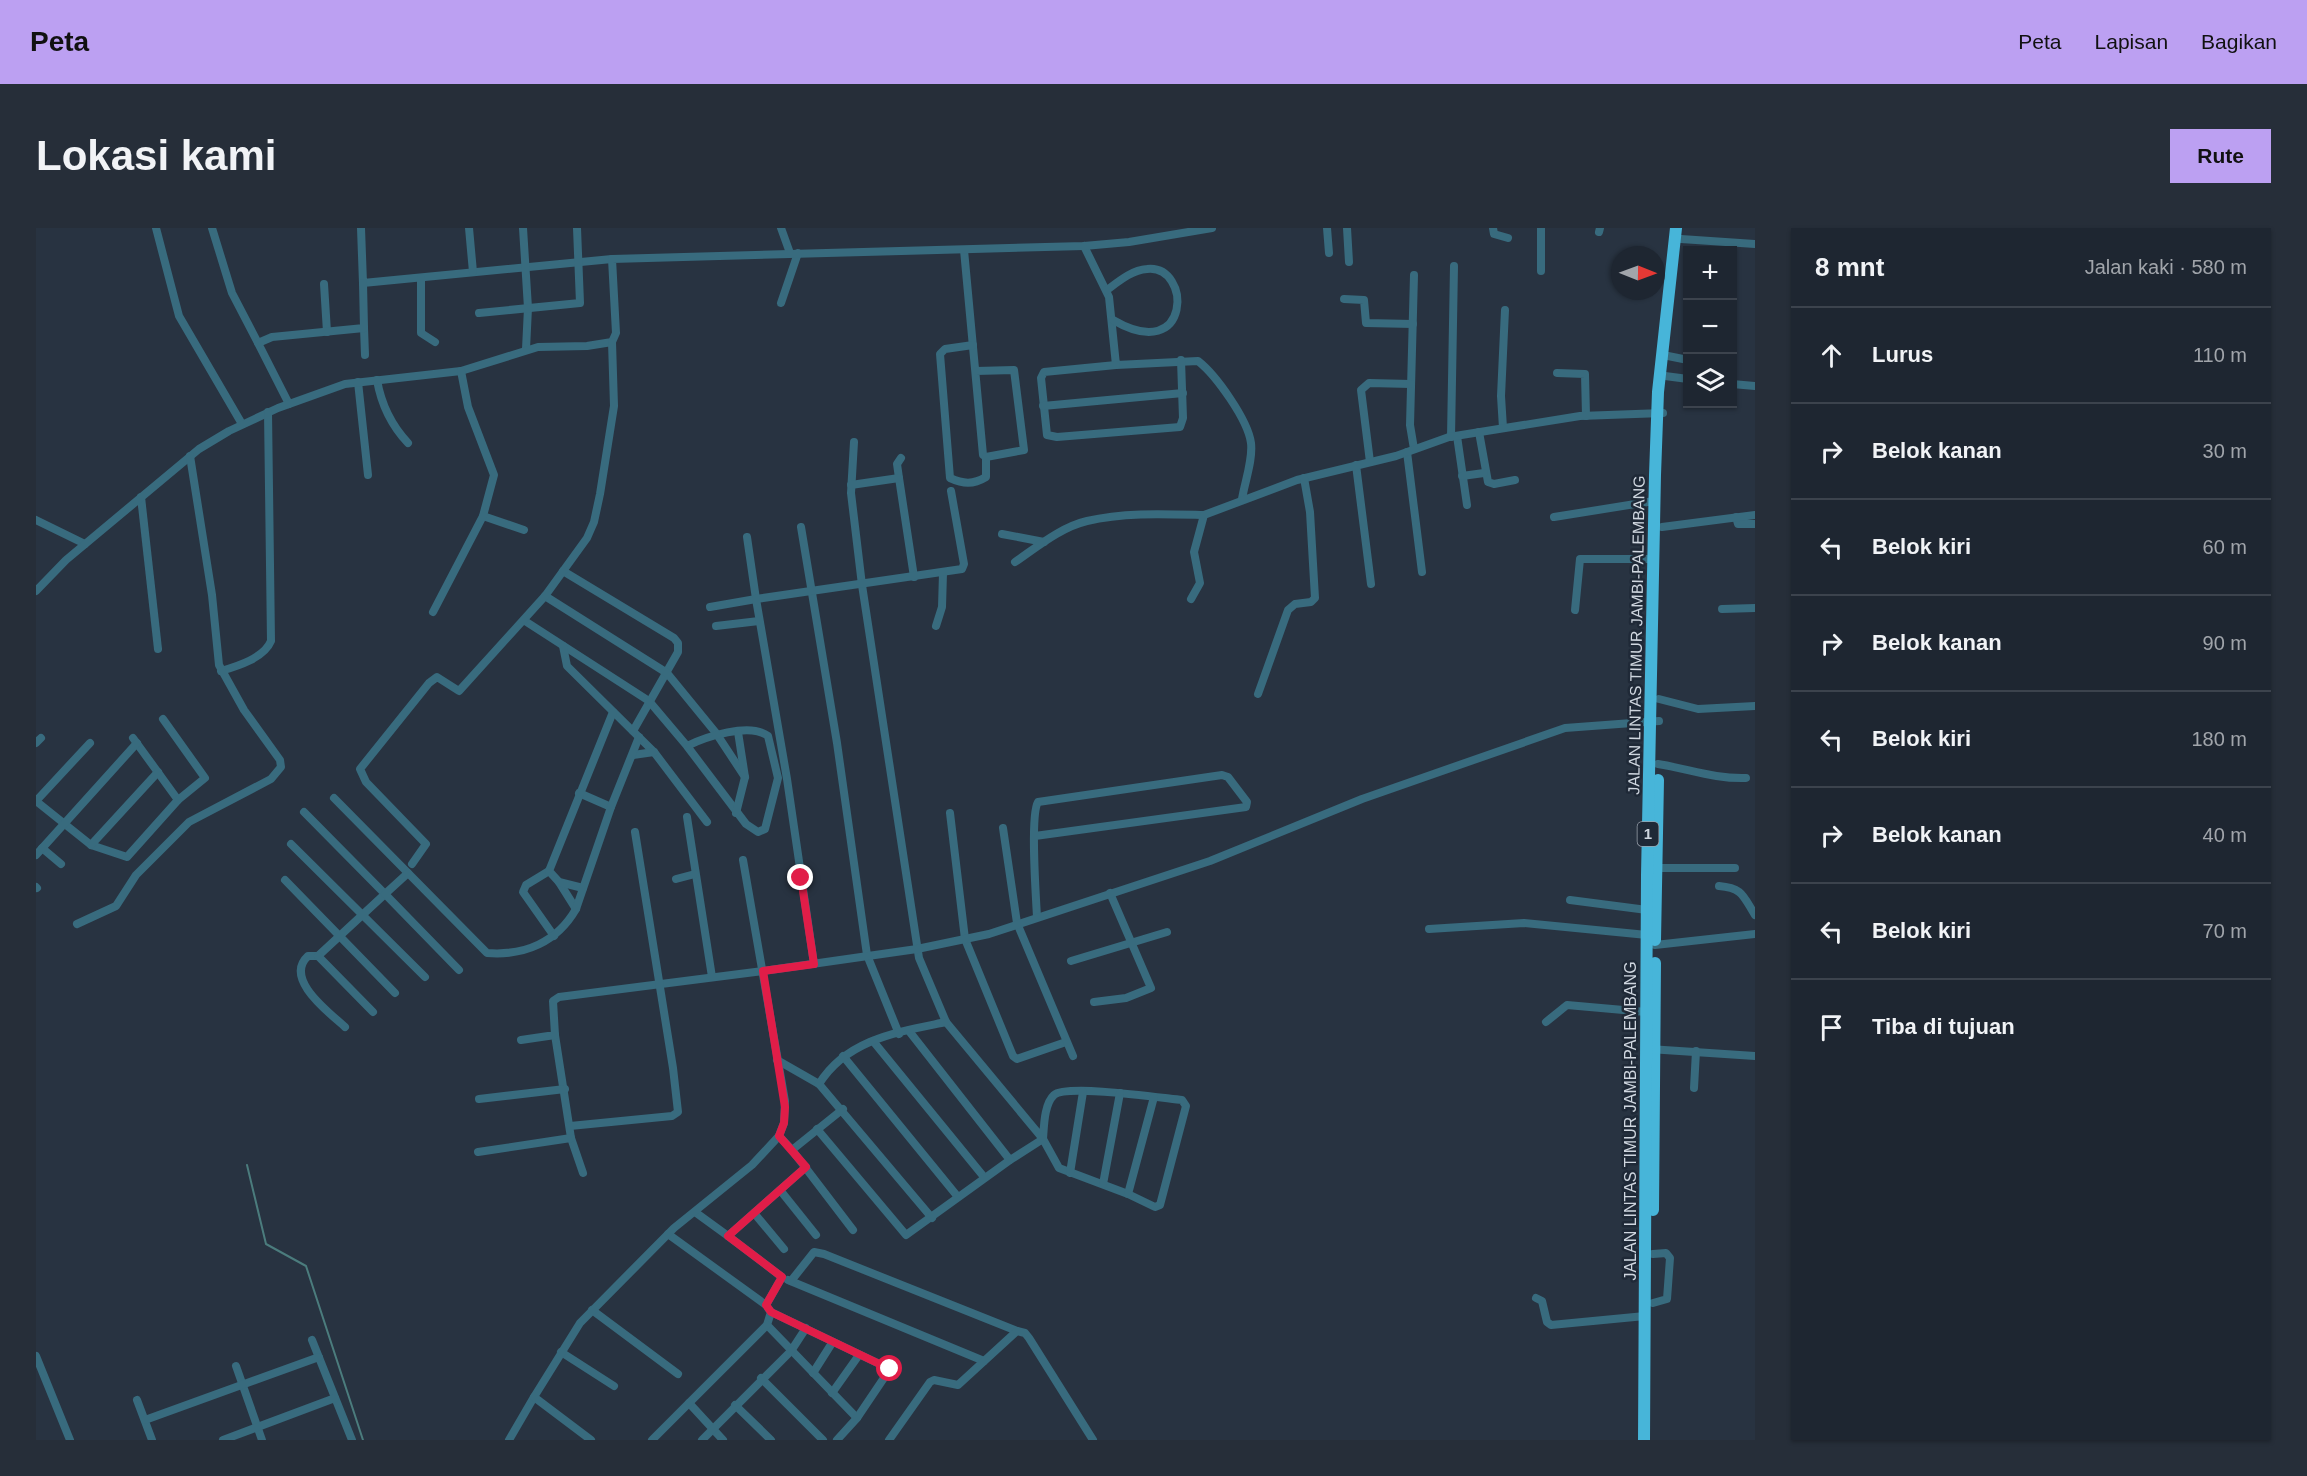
<!DOCTYPE html>
<html lang="id">
<head>
<meta charset="utf-8">
<style>
  body { margin:0; font-family:Arial,sans-serif; background:#262e39; color:#f1f3f6 }
  .controls { position:absolute; right:18px; top:18px; display:grid; overflow:hidden; border-radius:0px; box-shadow:0 2px 4px #0004 }
  .controls button { width:54px; height:54px; display:grid; place-items:center; padding:0; border:0; border-bottom:2px solid #3c434d; background:#1e2631; color:#f1f3f6; font:30px sans-serif }
  .compass { position:absolute; left:1575px; top:18px; width:54px; height:54px; border-radius:50%; background:#1e2631; box-shadow:0 2px 4px #0004; rotate:91deg }
  .stop { position:absolute; width:18px; height:18px; margin:-14px; border:4px solid #e11d48; border-radius:50%; background:#fff }
  .stop.end { background:#e11d48; border-color:#fff; box-shadow:0 2px 6px #0008 }
  .list { margin:0; padding:0; list-style:none }
  h2 { display:flex; justify-content:space-between; align-items:center; height:78px; margin:0; padding:0 24px; font-size:26px }
  h2 small { font-size:20px; font-weight:400; color:#a1a5ab }
  .list li { display:grid; grid-template-columns:39px 1fr auto; gap:18px; align-items:center; box-sizing:border-box; height:96px; padding:0 24px; border-top:2px solid #3c434d }
  .list b { display:block; font-size:22px; white-space:nowrap }
  .list em { font-size:20px; font-style:normal; color:#a1a5ab }
  .icon { flex:none; width:33px; height:33px; fill:none; stroke:currentColor; stroke-width:2; stroke-linecap:round; stroke-linejoin:round }
  .map { position:relative; flex:none; width:1719px; height:1212px; overflow:hidden; border-radius:0px }
  header { display:flex; align-items:center; gap:36px; box-sizing:border-box; height:84px; padding:0 30px; background:#bca0f2; color:#111 }
  header strong { font-size:28px }
  nav { display:flex; gap:33px; margin-inline-start:auto; font-size:21px }
  .intro { display:flex; align-items:center; justify-content:space-between; box-sizing:border-box; height:144px; padding:0 36px }
  h1 { margin:0; font-size:42px }
  .button { padding:15px 27px; border-radius:0px; background:#bca0f2; color:#111; font-size:21px; font-weight:700 }
  main { display:flex; gap:36px; padding:0 36px }
  aside { flex:1; background:#1e2631; border-radius:0px; box-shadow:0 2px 4px #0004 }
  .map>svg:first-child { display:block }
</style>
</head>
<body>
<header>
<strong>Peta</strong>
<nav><a>Peta</a><a>Lapisan</a><a>Bagikan</a></nav>
</header>
<div class="intro"><h1>Lokasi kami</h1><a class="button">Rute</a></div>
<main>
<div class="map">
<svg width="1719" height="1212" viewBox="0 0 1719 1212">
  <rect width="100%" height="100%" fill="#283341"/>
  <g fill="none" stroke-linecap="round" stroke-linejoin="round">
    <!-- stream -->
    <path stroke="#4b7c7d" stroke-width="2" d="M211,937l19,79 40,22 57,174"/>
    <!-- minor -->
    <g stroke="#386b7e" stroke-width="8">
      <path d="M120,0l23,88 63,108"/>
      <path d="M176,0l20,65 26,50"/>
      <path d="M325,0l2,55 249,-24"/>
      <path d="M433,0l4,44"/>
      <path d="M487,0l5,80 -2,41"/>
      <path d="M745,0l9,25"/>
      <path d="M1291,0l2,25"/>
      <path d="M1311,0l2,34"/>
      <path d="M1457,0l1,6 14,4"/>
      <path d="M1563,4l1,-4"/>
      <path d="M1645,11l74,5"/>
      <path d="M1048,18l25,51 7,68 82,-4c18,14 50,59 53,82 2,17 -6,38 -9,56"/>
      <path d="M928,22l19,205 3,2 38,-7 -10,-80 -38,1"/>
      <path d="M1505,43v-43"/>
      <path d="M385,50v55l14,9"/>
      <path d="M288,56l3,48"/>
      <path d="M1071,62c12,-9 25,-20 40,-21 45,-5 45,97 -34,51"/>
      <path d="M1308,71l20,1 2,23 47,1"/>
      <path d="M745,75l17,-50"/>
      <path d="M443,85l101,-10 -3,-75"/>
      <path d="M328,100l1,27"/>
      <path d="M937,117l-28,4 -5,5 10,124c13,6 23,7 36,-1v-20"/>
      <path d="M1632,128l20,4"/>
      <path d="M1080,137l-72,7 -3,6 6,57 10,2 123,-10 3,-9 -2,-58"/>
      <path d="M1521,145l28,1 1,42"/>
      <path d="M1629,148l23,3"/>
      <path d="M341,152c4,23 15,46 31,63"/>
      <path d="M322,154l10,93"/>
      <path d="M1696,156l23,2"/>
      <path d="M253,176l-31,-61 14,-6 92,-9 -1,-45"/>
      <path d="M1007,178l140,-13"/>
      <path d="M1467,200l-2,-32 4,-86"/>
      <path d="M1443,204l9,50 6,2 21,-4"/>
      <path d="M1421,208l10,69"/>
      <path d="M1415,209l3,-171"/>
      <path d="M818,214l-3,51 11,92 57,373 27,64 97,117 16,29 69,26 27,13 5,-2 26,-99 -4,-6c-20,-2 -115,-16 -128,-5 -10,9 -10,32 -11,44l-33,21 -101,-129"/>
      <path d="M1378,221l-4,-24 4,-150"/>
      <path d="M1371,224l15,120"/>
      <path d="M865,230l-4,6 2,14 15,99"/>
      <path d="M1334,234l-9,-72 8,-7 42,1"/>
      <path d="M1320,237l15,119"/>
      <path d="M1426,248l22,-3"/>
      <path d="M815,257l48,-7"/>
      <path d="M105,269l17,152"/>
      <path d="M447,288l41,14"/>
      <path d="M1518,289l100,-16"/>
      <path d="M1700,289l2,7h17"/>
      <path d="M0,292l49,24"/>
      <path d="M765,299l36,216 30,212 32,79"/>
      <path d="M1626,299l93,-12"/>
      <path d="M966,306l42,8"/>
      <path d="M979,334c22,-15 46,-35 72,-41 37,-9 79,-7 117,-6"/>
      <path d="M527,343l111,67 4,5v9l-45,79"/>
      <path d="M0,363l30,-31 133,-111 30,-18 49,-23 67,-24 116,-13 77,-24 49,-1 25,-4 4,-9 -4,-74 472,-13 45,-4 83,-14"/>
      <path d="M509,368l122,77 49,60 29,44"/>
      <path d="M1155,371l9,-16 -6,-31 10,-37 93,-35 99,-24 53,-19 131,-21 83,-3"/>
      <path d="M674,379l46,-8 -9,-62"/>
      <path d="M1686,381l33,-1"/>
      <path d="M1539,382l5,-51h73"/>
      <path d="M397,384l50,-96 11,-41 -26,-68 -7,-36"/>
      <path d="M489,393l124,80 38,45 59,78 12,8 7,-3 13,-51 -10,-42c-18,-14 -63,1 -81,10"/>
      <path d="M680,398l43,-5"/>
      <path d="M900,398l6,-19 1,-34"/>
      <path d="M527,418l4,20 87,86 53,70"/>
      <path d="M185,443c17,-5 43,-13 50,-30l-3,-229"/>
      <path d="M1222,466l30,-84 7,-6 16,-2 4,-4 -5,-86 -6,-34"/>
      <path d="M1623,471l39,10 57,-3"/>
      <path d="M97,510l45,62"/>
      <path d="M0,515l5,-5"/>
      <path d="M597,527l21,-3"/>
      <path d="M1622,536c31,5 57,15 88,14"/>
      <path d="M543,565l32,14"/>
      <path d="M298,570l74,75"/>
      <path d="M0,573l55,44 36,12 51,-57 27,-22 -42,-59"/>
      <path d="M0,573l54,-58"/>
      <path d="M268,584l81,82 -67,62h-10c-25,23 22,57 37,71"/>
      <path d="M700,585l9,-36 -7,-45"/>
      <path d="M914,585l15,126 48,117 4,3 49,-17"/>
      <path d="M651,589l25,160"/>
      <path d="M967,600l14,95 56,133"/>
      <path d="M999,608l211,-29 1,-5 -19,-25 -6,-2 -184,27c-8,13 -2,95 -1,115"/>
      <path d="M255,616l134,133"/>
      <path d="M55,617l67,-73"/>
      <path d="M6,620l19,16"/>
      <path d="M0,627l101,-112"/>
      <path d="M376,636l14,-20 -60,-62 -6,-13 69,-86 8,-6 22,14 86,-95 42,-58 7,-16 6,-28 14,-88 -2,-64"/>
      <path d="M1621,640h78"/>
      <path d="M513,643l-23,14 -3,7 31,44"/>
      <path d="M640,651l19,-5"/>
      <path d="M249,652l110,113"/>
      <path d="M523,654l17,27"/>
      <path d="M1683,658c24,2 24,10 36,29"/>
      <path d="M0,659l1,1"/>
      <path d="M547,660l-24,-6 -10,-11 64,-159"/>
      <path d="M1534,672l77,10"/>
      <path d="M41,696l39,-18 20,-31 53,-53 82,-43 10,-12 -1,-7 -36,-50 -25,-45 -7,-70 -22,-139"/>
      <path d="M1393,701l95,-6 123,12"/>
      <path d="M1619,717l100,-11"/>
      <path d="M282,728l55,56"/>
      <path d="M1035,733l96,-29"/>
      <path d="M778,736l-27,-185 -31,-180 206,-30 2,-5 -13,-73"/>
      <path d="M423,742l-74,-76 23,-21 79,80c38,3 70,-11 89,-44l35,-102 28,-70"/>
      <path d="M1058,774l32,-4 25,-10 -41,-95"/>
      <path d="M1510,794l21,-17 79,7"/>
      <path d="M519,807l16,103 12,35"/>
      <path d="M485,812l34,-5 -2,-34 6,-4 204,-26 154,-22 72,-15 221,-73 152,-62 203,-71 94,-7"/>
      <path d="M837,813l111,136"/>
      <path d="M1613,821l106,7"/>
      <path d="M807,828l115,141"/>
      <path d="M741,832l42,24 113,134"/>
      <path d="M783,856c28,-45 79,-52 127,-62"/>
      <path d="M1658,860l2,-37"/>
      <path d="M443,871l86,-10"/>
      <path d="M534,898l102,-10 6,-4 -5,-44 -38,-236"/>
      <path d="M781,901l89,106 104,-75"/>
      <path d="M743,908l13,14 51,-41"/>
      <path d="M756,922l61,80"/>
      <path d="M442,924l93,-14"/>
      <path d="M1034,945l13,-81"/>
      <path d="M1067,956l17,-91"/>
      <path d="M744,962l36,45"/>
      <path d="M1092,966l26,-97"/>
      <path d="M659,984l33,24 78,-69"/>
      <path d="M718,985l30,36"/>
      <path d="M632,1006l98,71 16,-28 -54,-41"/>
      <path d="M752,1052l196,81"/>
      <path d="M755,1053l23,-29 10,2 193,77"/>
      <path d="M1500,1070l6,3 5,21 4,3 94,-9"/>
      <path d="M1617,1075l14,-4 3,-41 -4,-5 -13,1"/>
      <path d="M732,1080l3,4 -4,13 90,93"/>
      <path d="M556,1082l86,64"/>
      <path d="M735,1084l119,57 -33,49 -20,22"/>
      <path d="M276,1112l40,100"/>
      <path d="M525,1124l53,34"/>
      <path d="M0,1128l34,84"/>
      <path d="M200,1138l26,74"/>
      <path d="M777,1145l19,-30"/>
      <path d="M725,1150l62,62"/>
      <path d="M796,1165l27,-38"/>
      <path d="M101,1172l15,40"/>
      <path d="M653,1175l34,37"/>
      <path d="M699,1177l36,35"/>
      <path d="M109,1192l174,-63"/>
      <path d="M187,1212l112,-42"/>
      <path d="M473,1212l25,-43"/>
      <path d="M555,1212l-57,-43 46,-74 94,-95 78,-63 27,-29 5,-13 1,-22 -42,-241"/>
      <path d="M616,1212l115,-115"/>
      <path d="M666,1212l89,-89 15,-23"/>
      <path d="M853,1212l41,-58 4,-2 24,5 59,-54 8,2 4,5 64,102"/>
    </g>
    <!-- highway -->
    <g stroke="#47b5d9" stroke-width="12">
      <path d="M1619,712l3,-160"/>
      <path d="M1617,982l2,-247"/>
      <path d="M1608,1212l3,-565 8,-400 3,-83 18,-164"/>
    </g>
  </g>
  <g fill="none" stroke-linecap="round" stroke-linejoin="round">
    <!-- route -->
    <path stroke="#e11d48" stroke-width="8" d="M765,650l13,86 -51,7 22,136 -1,16 -5,13 27,31 -78,69 54,41 -16,28 5,7 119,57"/>
  </g>
  <g text-anchor="middle" stroke-width="5" stroke-linejoin="round" paint-order="stroke">
    <!-- shield labels -->
    <rect fill="#1f2937" stroke="#9aa2ad" stroke-width="1.5" x="1601.5" y="594" width="21" height="24" rx="4.5"/>
    <g font-size="15" font-weight="bold" fill="#cfd6df">
      <text x="1612" y="611">1</text>
    </g>
    <!-- street labels -->
    <g font-size="16" fill="#cfd6df" stroke="#1f2937">
      <text transform="translate(1600 407) rotate(-89)" y="6">JALAN LINTAS TIMUR JAMBI-PALEMBANG</text>
      <text transform="translate(1594 893) rotate(-90)" y="6">JALAN LINTAS TIMUR JAMBI-PALEMBANG</text>
    </g>
  </g>
</svg>
<div class="controls">
<button>+</button>
<button>−</button>
<button><svg class="icon" aria-label="layers" viewBox="0 0 24 24"><path d="M12 4l9 5-9 5-9-5zM3 14l9 5 9-5"/></svg></button>
</div>
<svg class="compass" viewBox="-18 -18 36 36"><path d="M0-13l5 13h-10z" fill="#e53935"/><path d="M0 13l5-13h-10z" fill="#a1a5ab"/></svg>
<div class="stop" style="left:854px;top:1141px"></div>
<div class="stop end" style="left:765px;top:650px"></div>
</div>
<aside>
<h2>8 mnt<small>Jalan kaki · 580 m</small></h2>
<ul class="list">
<li><svg class="icon" aria-label="ahead" viewBox="0 0 24 24"><path d="M12 20V5M6 11l6-6 6 6"/></svg><div><b>Lurus</b></div><em>110 m</em></li>
<li><svg class="icon" aria-label="right" viewBox="0 0 24 24"><path d="M7 20v-9h11M14 6l5 5-5 5"/></svg><div><b>Belok kanan</b></div><em>30 m</em></li>
<li><svg class="icon" aria-label="left" viewBox="0 0 24 24"><path d="M17 20v-9H6M10 6l-5 5 5 5"/></svg><div><b>Belok kiri</b></div><em>60 m</em></li>
<li><svg class="icon" aria-label="right" viewBox="0 0 24 24"><path d="M7 20v-9h11M14 6l5 5-5 5"/></svg><div><b>Belok kanan</b></div><em>90 m</em></li>
<li><svg class="icon" aria-label="left" viewBox="0 0 24 24"><path d="M17 20v-9H6M10 6l-5 5 5 5"/></svg><div><b>Belok kiri</b></div><em>180 m</em></li>
<li><svg class="icon" aria-label="right" viewBox="0 0 24 24"><path d="M7 20v-9h11M14 6l5 5-5 5"/></svg><div><b>Belok kanan</b></div><em>40 m</em></li>
<li><svg class="icon" aria-label="left" viewBox="0 0 24 24"><path d="M17 20v-9H6M10 6l-5 5 5 5"/></svg><div><b>Belok kiri</b></div><em>70 m</em></li>
<li><svg class="icon" aria-label="arrive" viewBox="0 0 24 24"><path d="M6 21V4h12l-3 4 3 4H6"/></svg><div><b>Tiba di tujuan</b></div></li>
</ul>
</aside>
</main>
</body>
</html>
